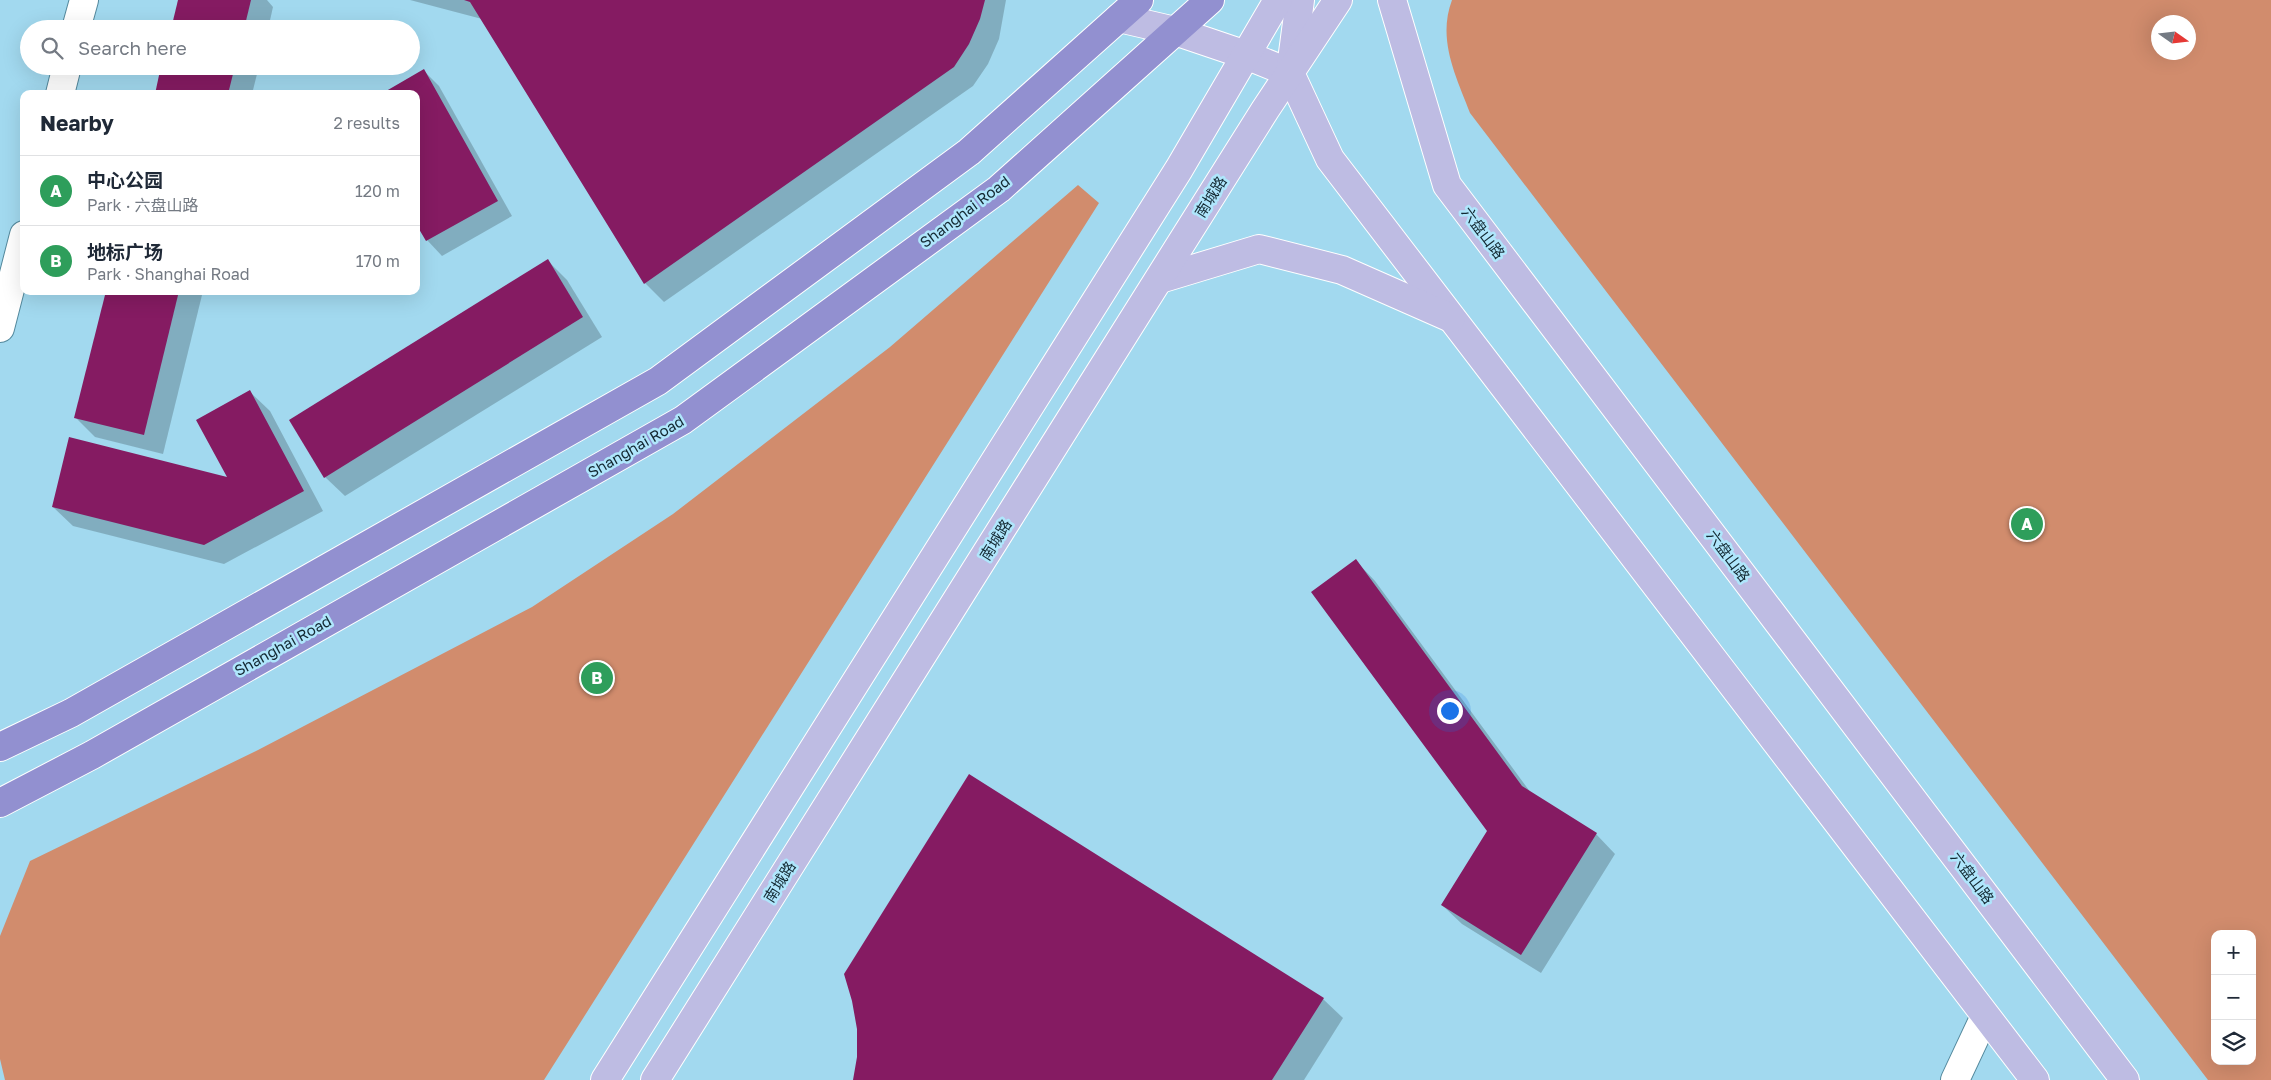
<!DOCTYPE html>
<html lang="en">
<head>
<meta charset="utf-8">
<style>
  body { margin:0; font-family:"Golos Text","Noto Sans SC",sans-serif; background:#f6f6f7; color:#1f2937 }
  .controls { position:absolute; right:15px; bottom:15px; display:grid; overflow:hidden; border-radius:10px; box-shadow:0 5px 20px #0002 }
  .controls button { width:45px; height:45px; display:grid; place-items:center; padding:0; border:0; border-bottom:1px solid #e0e1e3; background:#fff; color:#1f2937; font:25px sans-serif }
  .compass { position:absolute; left:2151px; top:15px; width:45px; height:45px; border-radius:50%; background:#fff; box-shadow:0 5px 20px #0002; rotate:104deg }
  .you { position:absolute; left:1449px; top:710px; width:18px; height:18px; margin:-12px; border:4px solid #fff; border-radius:50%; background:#1a73e8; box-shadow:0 0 0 8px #1a73e833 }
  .badge { display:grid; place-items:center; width:32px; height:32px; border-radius:50%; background:#b3501a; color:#fff; font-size:16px; font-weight:700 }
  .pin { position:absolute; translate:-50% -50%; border:2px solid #fff; box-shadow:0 1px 5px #0006 }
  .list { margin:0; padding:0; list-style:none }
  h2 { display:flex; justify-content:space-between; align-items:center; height:65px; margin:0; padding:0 20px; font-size:21px }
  h2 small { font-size:16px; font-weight:400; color:#747a83 }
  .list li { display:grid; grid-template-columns:32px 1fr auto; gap:15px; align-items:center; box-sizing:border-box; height:70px; padding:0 20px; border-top:1px solid #e0e1e3 }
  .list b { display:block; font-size:19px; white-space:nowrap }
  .list p { margin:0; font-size:16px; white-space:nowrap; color:#747a83 }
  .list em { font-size:16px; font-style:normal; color:#747a83 }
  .icon { flex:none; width:28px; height:28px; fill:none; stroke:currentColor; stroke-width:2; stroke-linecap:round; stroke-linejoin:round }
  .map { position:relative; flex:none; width:2271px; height:1080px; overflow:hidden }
  .search { position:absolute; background:#fff; box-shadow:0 5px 20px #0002; left:20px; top:20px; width:400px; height:55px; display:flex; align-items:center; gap:12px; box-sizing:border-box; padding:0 18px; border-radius:28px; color:#747a83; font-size:19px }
  .panel { position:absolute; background:#fff; box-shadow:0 5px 20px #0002; left:20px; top:90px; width:400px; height:205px; border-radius:10px }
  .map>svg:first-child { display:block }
</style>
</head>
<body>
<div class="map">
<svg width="2271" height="1080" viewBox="0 0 2271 1080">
  <rect width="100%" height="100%" fill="#a2d9ef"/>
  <!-- green -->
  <g fill="#d18c6d" fill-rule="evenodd">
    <path d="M1452,0h819v1080h-63l-738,-967c-14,-37 -33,-73 -18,-113zM2158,22h30v30h-30zM2215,934h37v127h-37z"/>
    <path d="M1078,185l21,18 -555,877h-539l-5,-21v-123l30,-75 228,-111 274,-143 141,-93 217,-167z"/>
  </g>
  <!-- shadow -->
  <g fill="#0003">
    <path d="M179,0h88l6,7 -5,22h-96z"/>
    <path d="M410,0h596l-7,39 -11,25 -15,22 -309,216 -19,-19 -163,-264z"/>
    <path d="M163,66h96l-7,28h-96z"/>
    <path d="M424,71l15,15 73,130 -70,40 -15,-16z"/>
    <path d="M548,261l19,19 35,57 -257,159 -20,-19z"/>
    <path d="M107,291h96l-40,163 -68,-17 -19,-19z"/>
    <path d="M250,392l20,19 53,100 -99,53 -151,-38 -20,-19 177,-28z"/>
    <path d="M1356,561l19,20 156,212 65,41 19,20 -74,119 -79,-49 -20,-19 46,-74z"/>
    <path d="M1323,999l20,19 -39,62h-449z"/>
  </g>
  <!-- building -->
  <g fill="#851b62">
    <path d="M178,0h73l-7,29h-73z"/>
    <path d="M464,0h521l-5,19 -11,25 -15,23 -310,217 -174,-282z"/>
    <path d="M161,66h74l-7,28h-73z"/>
    <path d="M424,69l74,132 -72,40 -10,-17v-130h-35z"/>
    <path d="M548,259l35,58 -259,161 -35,-58z"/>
    <path d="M106,291h73l-35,144 -70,-17z"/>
    <path d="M250,390l54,101 -100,54 -152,-38 17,-70 158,40 -31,-57z"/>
    <path d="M1356,559l166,227 75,47 -76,122 -80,-50 46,-74 -176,-239z"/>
    <path d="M969,774l355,224 -52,82h-419l4,-23v-28l-5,-28 -8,-27z"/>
  </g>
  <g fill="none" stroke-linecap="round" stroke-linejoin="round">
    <!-- minor casing -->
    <g stroke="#54899d" stroke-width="30">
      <g id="minor">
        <path d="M76,29l8,-29"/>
        <path d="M60,94l7,-28"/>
        <path d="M0,328l24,-93"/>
        <path d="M1955,1080l30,-64"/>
      </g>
    </g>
    <!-- major casing -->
    <g stroke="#fff" stroke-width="30">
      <g id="major">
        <path d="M1392,0l55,185 678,895"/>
        <path d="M1119,18l56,13 71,24 44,18 40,86 705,921"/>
        <path d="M1291,68l9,-68"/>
        <path d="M1160,279l99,-30 83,21 109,48"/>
        <path d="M605,1080l574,-911 99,-169"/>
        <path d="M655,1080l610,-970 73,-110"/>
      </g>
    </g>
    <!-- highway casing -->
    <g stroke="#fff" stroke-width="30">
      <g id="highway">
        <path d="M0,747l71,-34 587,-332 311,-229 170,-152"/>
        <path d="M0,803l92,-48 591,-335 316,-231 211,-189"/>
      </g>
    </g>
    <!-- minor -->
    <use href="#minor" stroke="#fff" stroke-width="28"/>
    <!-- major -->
    <use href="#major" stroke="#bebce3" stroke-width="28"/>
    <!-- highway -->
    <use href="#highway" stroke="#9290d0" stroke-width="28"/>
  </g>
  <g text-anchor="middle" stroke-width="5" stroke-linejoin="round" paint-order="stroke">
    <!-- street labels -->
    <g font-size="15" fill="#132932" stroke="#afe6fc">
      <text transform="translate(1211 197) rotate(-58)" y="5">南城路</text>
      <text transform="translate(965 212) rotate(-37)" y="5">Shanghai Road</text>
      <text transform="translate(1483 233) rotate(53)" y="5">六盘山路</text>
      <text transform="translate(636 447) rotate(-30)" y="5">Shanghai Road</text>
      <text transform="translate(996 540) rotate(-58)" y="5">南城路</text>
      <text transform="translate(1728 556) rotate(53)" y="5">六盘山路</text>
      <text transform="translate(283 646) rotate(-29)" y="5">Shanghai Road</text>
      <text transform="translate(1972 878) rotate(53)" y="5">六盘山路</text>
      <text transform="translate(780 882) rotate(-58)" y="5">南城路</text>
    </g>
  </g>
</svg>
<div class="controls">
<button>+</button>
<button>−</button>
<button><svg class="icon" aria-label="layers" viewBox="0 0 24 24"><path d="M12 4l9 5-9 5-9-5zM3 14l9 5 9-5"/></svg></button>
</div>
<svg class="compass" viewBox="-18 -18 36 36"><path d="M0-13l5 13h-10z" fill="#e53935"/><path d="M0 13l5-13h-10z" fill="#747a83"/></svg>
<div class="you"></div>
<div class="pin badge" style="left:2027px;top:524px;background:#2e9e5b">A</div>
<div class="pin badge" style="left:597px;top:678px;background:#2e9e5b">B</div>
<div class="search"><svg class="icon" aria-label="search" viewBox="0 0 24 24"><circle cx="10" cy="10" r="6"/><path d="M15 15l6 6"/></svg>Search here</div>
<section class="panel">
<h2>Nearby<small>2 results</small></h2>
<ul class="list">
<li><span class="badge" style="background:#2e9e5b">A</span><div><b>中心公园</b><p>Park · 六盘山路</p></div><em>120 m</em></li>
<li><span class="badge" style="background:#2e9e5b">B</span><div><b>地标广场</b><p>Park · Shanghai Road</p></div><em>170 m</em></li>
</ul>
</section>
</div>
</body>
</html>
